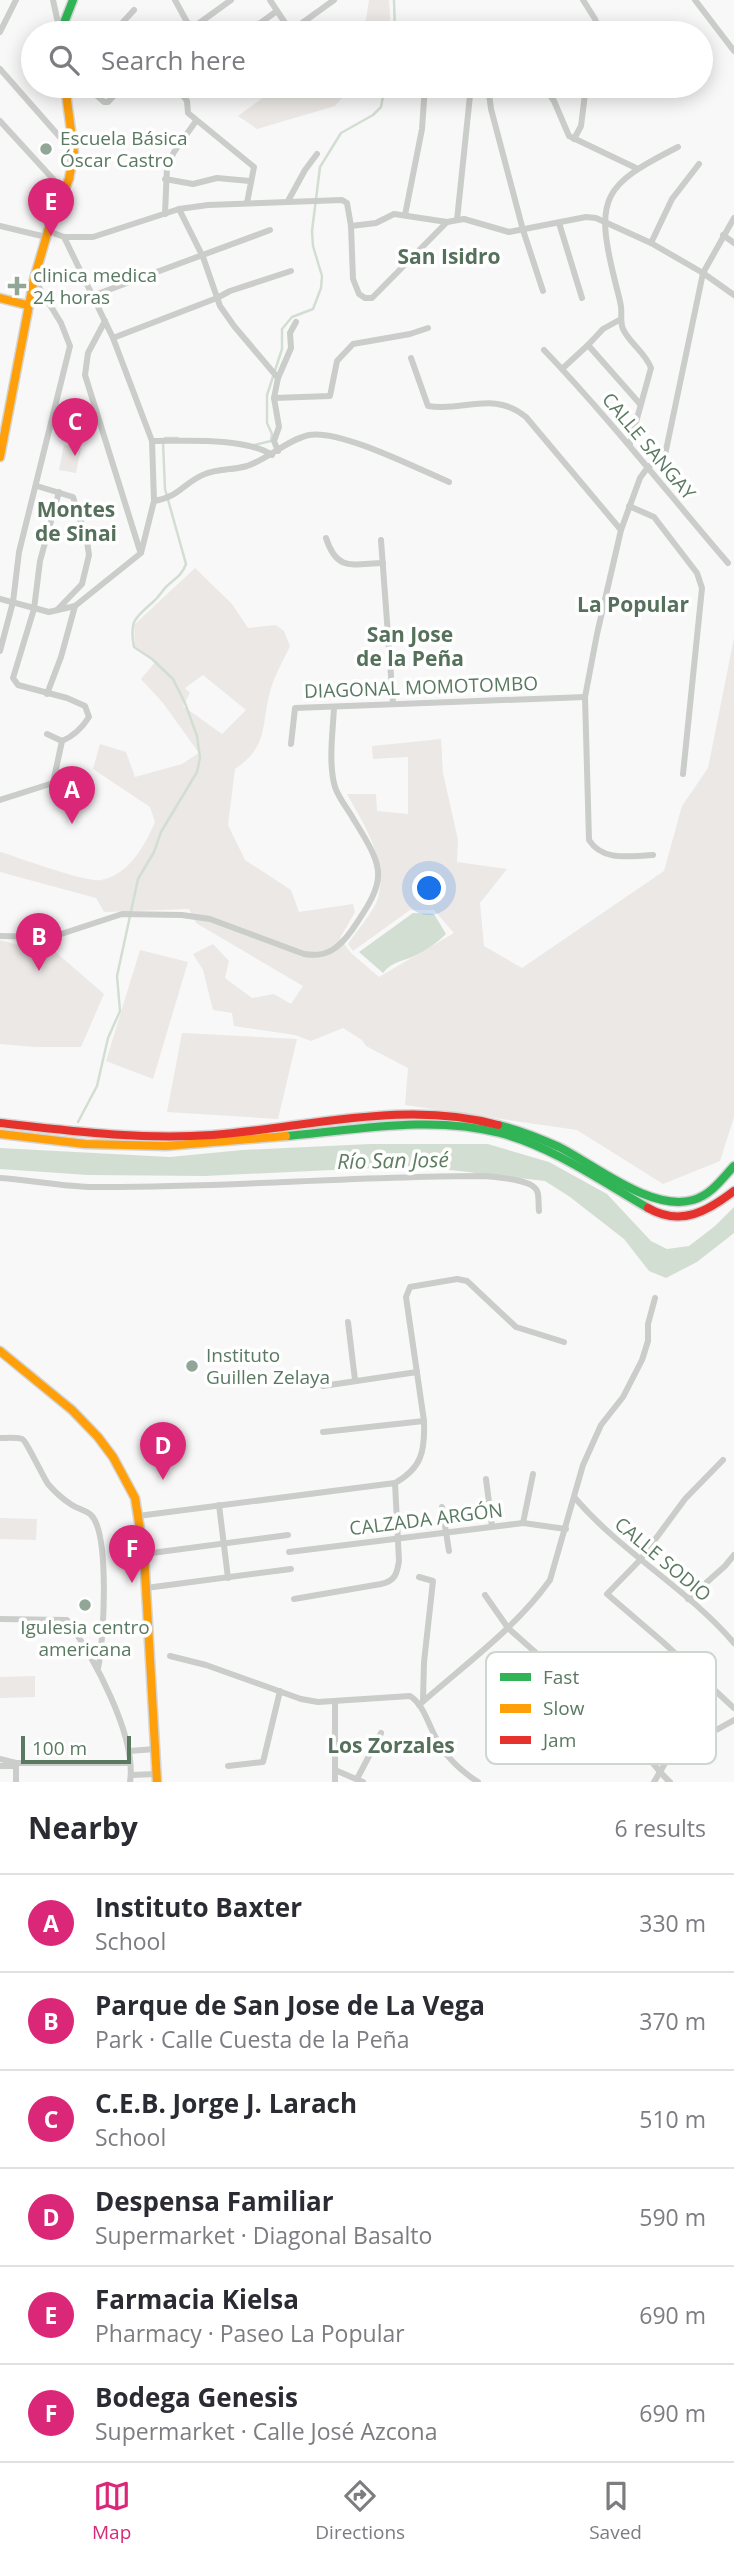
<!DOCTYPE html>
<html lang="en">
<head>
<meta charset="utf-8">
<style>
  body { margin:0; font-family:"Open Sans",sans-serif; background:#f7f7f7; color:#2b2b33 }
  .scale { position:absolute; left:21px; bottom:18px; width:110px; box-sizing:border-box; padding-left:7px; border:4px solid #597a61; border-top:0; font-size:19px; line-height:24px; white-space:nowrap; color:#597a61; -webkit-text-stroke:5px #fff; paint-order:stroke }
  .you { position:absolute; left:430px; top:889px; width:24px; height:24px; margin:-18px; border:5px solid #fff; border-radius:50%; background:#1a73e8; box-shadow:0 0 0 10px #1a73e833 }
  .badge { display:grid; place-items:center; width:46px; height:46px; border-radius:50%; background:#db2777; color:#fff; font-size:23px; font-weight:700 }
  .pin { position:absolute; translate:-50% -58px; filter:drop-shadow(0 2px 4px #0008) }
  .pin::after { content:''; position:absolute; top:37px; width:24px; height:21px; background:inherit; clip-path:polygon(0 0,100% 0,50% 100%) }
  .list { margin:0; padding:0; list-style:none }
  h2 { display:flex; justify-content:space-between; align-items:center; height:91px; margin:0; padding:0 28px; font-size:30px }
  h2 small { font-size:23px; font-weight:400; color:#7c7c81 }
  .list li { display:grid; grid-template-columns:46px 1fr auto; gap:21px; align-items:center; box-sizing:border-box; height:98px; padding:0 28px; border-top:2px solid #e1e1e2 }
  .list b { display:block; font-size:26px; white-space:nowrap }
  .list p { margin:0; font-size:23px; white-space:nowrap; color:#7c7c81 }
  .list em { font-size:23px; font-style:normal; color:#7c7c81 }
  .icon { flex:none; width:38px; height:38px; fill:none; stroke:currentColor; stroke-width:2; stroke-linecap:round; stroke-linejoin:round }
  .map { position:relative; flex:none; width:734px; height:1782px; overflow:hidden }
  .search { position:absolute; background:#fff; box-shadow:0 4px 18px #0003; left:21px; right:21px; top:21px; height:77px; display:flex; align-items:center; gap:18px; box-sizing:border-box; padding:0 24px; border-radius:38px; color:#7c7c81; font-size:26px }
  .sheet { height:679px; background:#fff }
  nav { display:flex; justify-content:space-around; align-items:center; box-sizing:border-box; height:98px; border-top:2px solid #e1e1e2; background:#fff; font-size:19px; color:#7c7c81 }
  nav a { display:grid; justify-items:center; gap:4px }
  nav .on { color:#db2777 }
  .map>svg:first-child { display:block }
</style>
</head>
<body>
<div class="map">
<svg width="734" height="1782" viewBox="0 0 734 1782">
  <rect width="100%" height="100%" fill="#f9f8f8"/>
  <!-- green -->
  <g fill="#ebe8e5" fill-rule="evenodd">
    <path d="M369,0h20l2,33h-43l18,-13z"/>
    <path d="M279,86h74l-18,20 -78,23 -19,-13z"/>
    <path d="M64,445l17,3 -5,25 -17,-3z"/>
    <path d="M195,568l37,36 16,24 28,-3 8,6 6,15c-7,15 -16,30 -20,46 -9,33 -1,54 -35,77l-7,56 17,35 46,30 8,22 54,-8 2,8 -15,26 11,15 28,24 75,-44 -20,-23h-24l-57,41 -5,-7c8,-12 27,-34 30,-46 10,-38 -14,-73 -31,-104h29l1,17 31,3v-57l-35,2 -1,-13 69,-7 2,34 15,67 -1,22 50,7 -27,34 4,43 38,22 142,-97 18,-65 26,-38 26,-130v479l-14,44 -57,23 -86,-54 -172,-25 3,-37 -42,-22 -4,-6 -19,-12 -32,13 -16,-6 -61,-9 -2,-13 -19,-3 -10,-40 -10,-16 20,-10 16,17 -4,17 27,20 22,-4 17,10 12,-18 -107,-63 -7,-14 -85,3 -8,-14 -96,-26v-20c18,5 86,31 101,28 28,-5 44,-35 54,-58l-5,-15 -57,-38 7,-25 26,8 9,25 47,-13 17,-11 -36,-50 -22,-24 15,-18 -21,-15 -1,-21zM203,675l43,35 -24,24 -39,-28 7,-13 -5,-5z"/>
    <path d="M0,940l32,9h20l52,45 -23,53h-46l-35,-3z"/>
    <path d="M140,950l48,12 -35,117 -47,-18z"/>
    <path d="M182,1033l115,6 -19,80 -111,-7z"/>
    <path d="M0,1518l37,1 -1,21 -36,-1z"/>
    <path d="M35,1676v21l-35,1v-21z"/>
  </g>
  <!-- water -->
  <g fill="#d3ded3">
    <path d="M413,913l21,1 12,20c-10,10 -21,17 -34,23 -12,5 -20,5 -29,16l-24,-21z"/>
    <path d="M370,1144h118l61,18 58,32 44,47 16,8 22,-3 26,-20 19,-19v26l-37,29 -31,16 -17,-7 -25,-32 -54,-42 -25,-16 -129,-15 -211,10 -117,-1 -88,-6v-21l170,9 72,-7z"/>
  </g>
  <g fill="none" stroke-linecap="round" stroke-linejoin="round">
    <!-- stream -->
    <g stroke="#d3ded3" stroke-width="2.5">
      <path d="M394,0l1,33"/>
      <path d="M165,438h13"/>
      <path d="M254,445l17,-4 1,-7 -5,-11v-28l15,-46v-20l10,-12 21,-8 8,-21 1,-12 -9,-30 -1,-15 8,-64 21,-34 32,-18 8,-8 4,-21"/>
      <path d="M78,1122l19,-36 11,-48 12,-27 -3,-35 21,-97 16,-27 7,-20 36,-60 3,-14 -3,-22 -12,-33 -12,-24 -21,-20 -18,-12c-5,-27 1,-29 20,-46 6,-5 9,-12 14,-16 8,-7 14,-10 18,-21l-21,-75 -2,-47"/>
    </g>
    <!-- fast casing -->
    <g stroke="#d4d5d4" stroke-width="11">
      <g id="fast">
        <path d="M60,33l13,-33"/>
        <path d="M498,1125c21,5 41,13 61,22 36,18 92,65 134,53 18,-5 29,-21 41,-34"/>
        <path d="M286,1136c70,-6 145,-21 214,-3 53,14 101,48 148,75"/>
      </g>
    </g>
    <!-- slow casing -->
    <g stroke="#d4d5d4" stroke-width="11">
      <g id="slow">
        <path d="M0,298l27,7"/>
        <path d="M0,457l34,-178 14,-48 21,-52 5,-26 -9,-67"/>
        <path d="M0,1134l85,10 81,2 120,-10"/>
        <path d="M0,1351l72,59 26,27 15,20 22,41 9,56 13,228"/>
      </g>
    </g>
    <!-- jam casing -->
    <g stroke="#d4d5d4" stroke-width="11">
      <g id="jam">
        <path d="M0,1123c71,8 141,17 212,12 94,-7 193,-36 286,-10"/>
        <path d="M648,1208c33,19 60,3 86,-17"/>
      </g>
    </g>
    <!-- street -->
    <g stroke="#cacdca" stroke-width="6">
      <path d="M53,0l7,32"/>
      <path d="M175,0l18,33"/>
      <path d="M270,0l21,32"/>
      <path d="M583,0l12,19 5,14"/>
      <path d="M695,0l39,51"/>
      <path d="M191,29l40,-29"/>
      <path d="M291,31l43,-31"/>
      <path d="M0,32l16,-32"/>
      <path d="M113,33l21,-23"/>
      <path d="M246,33l31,-22"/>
      <path d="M489,33c20,-4 45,-12 64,0"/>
      <path d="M0,69l73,83"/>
      <path d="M86,86l18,16h4l15,-16"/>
      <path d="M176,86l11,15 1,12 66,54 -7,36"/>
      <path d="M488,86l3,23 32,121 20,61"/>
      <path d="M544,86l10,15 15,35 67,32"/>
      <path d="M0,121l64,70"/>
      <path d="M574,139l7,-13 5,-40"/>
      <path d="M165,179l28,5 24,-6 33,3"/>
      <path d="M288,201l17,-31 12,-16"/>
      <path d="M179,209l24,48 17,49 14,20 44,52"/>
      <path d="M165,214l2,-47 7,-15 22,-31"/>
      <path d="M405,215l17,-86 3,-43"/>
      <path d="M457,220l14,-134"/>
      <path d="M559,223l23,75"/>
      <path d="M0,226l46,11"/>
      <path d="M351,226l25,-3 18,-9 53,8"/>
      <path d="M48,231l16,6h29l86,-28 29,-4 134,-5 5,3 4,23 2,53 6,15 6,4h7l75,-76 17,-3 45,13 77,-15 10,1 55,25 52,30 31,22"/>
      <path d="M723,235l11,8"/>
      <path d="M651,243l21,-44 27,-35"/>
      <path d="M92,296l178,-66"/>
      <path d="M105,321l-17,32 -3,22 55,176"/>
      <path d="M113,338l104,-40 13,-7 61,-20"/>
      <path d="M588,345l15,-16 18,-10"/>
      <path d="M544,350c65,68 123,142 184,213"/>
      <path d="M411,358l17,48c37,6 65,-16 98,11l95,113"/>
      <path d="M562,369l26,-24 52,59"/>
      <path d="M274,398l56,-2 7,-35 16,-17 57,-10 18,-6"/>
      <path d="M152,441c33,0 92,-4 120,14"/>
      <path d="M630,444l21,-76c-6,-16 -21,-24 -28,-39 -3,-7 -1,-14 -2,-22 -1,-8 -4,-17 -6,-26 -21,-84 -12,-96 63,-134"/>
      <path d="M278,451l-4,-10 5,-14 -5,-29 4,-20 13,-30 -1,-15 6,-11"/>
      <path d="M37,486l36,11 14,44 2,14 -7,29 -24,25"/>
      <path d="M59,492l-19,69 -6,48 -21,69 5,7 49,13 18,8 4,11c-7,11 -15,19 -27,24"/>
      <path d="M154,501c26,-4 30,-19 51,-27 12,-5 28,-4 42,-8 21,-7 40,-26 62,-31 31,-6 109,34 140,47"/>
      <path d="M629,506l25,11 43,56 5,15 -19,186"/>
      <path d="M326,538c11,34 26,26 57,25"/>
      <path d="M381,540l12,163"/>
      <path d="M0,599l49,13 26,-6 66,-53 13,-52 -2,-60 -39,-103 -49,-101"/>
      <path d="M0,651l13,-49 6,-50 51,-206 -9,-23 -27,-44"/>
      <path d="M47,694l14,-37 14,-51"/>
      <path d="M47,734l15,7"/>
      <path d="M291,744l4,-36 290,-11"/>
      <path d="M0,800l53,-17 9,-42"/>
      <path d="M653,855c-23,1 -50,7 -64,-15l-4,-143 12,-63 24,-104 19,-52 8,-11 17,-12 38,-182 31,-55"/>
      <path d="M0,936l52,1 70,-23 60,1 28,4 94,35c23,4 35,-6 48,-24 35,-51 34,-59 2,-110 -6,-11 -15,-21 -19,-33 -7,-24 -2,-56 -1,-80"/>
      <path d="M0,1178c32,2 63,9 95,9 129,1 258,-11 388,-11 11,1 44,3 52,12 5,4 3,17 4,23"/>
      <path d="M348,1322l7,58"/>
      <path d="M323,1386l94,-14"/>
      <path d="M323,1432l101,-11"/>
      <path d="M0,1438c6,0 16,-1 22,1 4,1 20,36 26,45 6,7 16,16 24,21 6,4 14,5 19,10 19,18 13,127 7,153"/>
      <path d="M723,1460l-38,39 -45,61 -33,34 57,49 70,65"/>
      <path d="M486,1479l6,47"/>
      <path d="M575,1498c47,55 112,90 159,145"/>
      <path d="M219,1505l9,73"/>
      <path d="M442,1507l7,44"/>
      <path d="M138,1516l257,-33c27,-15 30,-32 29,-62l-18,-124 4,-10 47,-8 10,2 49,46 48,15"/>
      <path d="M523,1523l10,-49"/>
      <path d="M289,1552l234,-29 43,6"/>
      <path d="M144,1554l144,-19"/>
      <path d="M419,1577l14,4 -9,81 -1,39"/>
      <path d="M146,1588l145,-19"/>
      <path d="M485,1595l23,33 124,110c14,14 23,31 38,44"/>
      <path d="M294,1599l87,-15c14,-3 16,-10 18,-23l-4,-78"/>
      <path d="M688,1599l37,-33 9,-11"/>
      <path d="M0,1619l67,1c26,36 70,116 63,162"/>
      <path d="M170,1656l36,9 95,34 17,3 92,-6c14,9 18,28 26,42 9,18 25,33 42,44"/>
      <path d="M419,1705c45,-40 96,-76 131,-125l33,-115 18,-40 22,-28 19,-37 6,-19v-17l7,-26"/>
      <path d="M129,1751l26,-2"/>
      <path d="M0,1759l16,4h114"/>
      <path d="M0,1766h16"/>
      <path d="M228,1766l35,-4 17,-71"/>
      <path d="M335,1770l28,12"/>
      <path d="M131,1775l26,-1"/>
      <path d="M357,1779l24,-46"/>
      <path d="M16,1782v-19"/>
      <path d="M335,1782v-80"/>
      <path d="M654,1782l13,-22 6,-6 61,-34"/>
    </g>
    <!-- fast -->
    <use href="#fast" stroke="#30b455" stroke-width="8"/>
    <!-- slow -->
    <use href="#slow" stroke="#ff9f0a" stroke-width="8"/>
    <!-- jam -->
    <use href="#jam" stroke="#e5322d" stroke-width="8"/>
  </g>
  <!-- markers -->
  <g fill="#91a696" stroke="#fff" stroke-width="2.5">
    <circle cx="46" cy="149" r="7"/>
    <path d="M13.5 275.5h7v7h7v7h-7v7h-7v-7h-7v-7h7z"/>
    <circle cx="192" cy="1366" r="7"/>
    <circle cx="85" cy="1605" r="7"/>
  </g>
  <g text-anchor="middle" stroke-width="7" stroke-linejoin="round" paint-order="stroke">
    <!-- poi labels -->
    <g font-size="19" fill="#597a61" stroke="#fff" text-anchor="start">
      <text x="60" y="145">Escuela Básica<tspan x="60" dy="22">Óscar Castro</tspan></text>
      <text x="33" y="282">clinica medica<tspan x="33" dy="22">24 horas</tspan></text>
      <text x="206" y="1362">Instituto<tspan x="206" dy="22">Guillen Zelaya</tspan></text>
      <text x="85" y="1634" text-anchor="middle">Igulesia centro<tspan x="85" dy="22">americana</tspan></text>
    </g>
    <!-- street labels -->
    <g font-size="19" fill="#597a61" stroke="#fff">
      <text transform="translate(649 446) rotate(50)" y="7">CALLE SANGAY</text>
      <text transform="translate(421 687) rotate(-2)" y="7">DIAGONAL MOMOTOMBO</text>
      <text transform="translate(426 1519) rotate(-7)" y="7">CALZADA ARGÓN</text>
      <text transform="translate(663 1559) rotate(40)" y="7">CALLE SODIO</text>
    </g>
    <!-- neighbourhood labels -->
    <g font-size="21" font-weight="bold" fill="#55705b" stroke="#fff">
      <text x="449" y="264">San Isidro</text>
      <text x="76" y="517">Montes<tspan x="76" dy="24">de Sinai</tspan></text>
      <text x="633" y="612">La Popular</text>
      <text x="410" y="642">San Jose<tspan x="410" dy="24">de la Peña</tspan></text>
      <text x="391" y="1753">Los Zorzales</text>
    </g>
    <!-- water labels -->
    <g font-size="21" font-style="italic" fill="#5d7e5f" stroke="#fff">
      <text transform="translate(393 1161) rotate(-1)" y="7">Río San José</text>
    </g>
  </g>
  <!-- legend -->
  <rect x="486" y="1652" width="230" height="112" rx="10" fill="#fff" stroke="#cdd7d0" stroke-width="2"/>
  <rect x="500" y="1673" width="31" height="8" fill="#30b455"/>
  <rect x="500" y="1704" width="31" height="9" fill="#ff9f0a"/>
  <rect x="500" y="1736" width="31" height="8" fill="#e5322d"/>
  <g font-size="19" fill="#597a61">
    <text x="543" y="1684">Fast</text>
    <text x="543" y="1715">Slow</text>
    <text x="543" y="1747">Jam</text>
  </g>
</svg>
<div class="scale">100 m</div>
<div class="you"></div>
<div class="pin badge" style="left:72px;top:824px">A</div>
<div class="pin badge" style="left:39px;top:971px">B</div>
<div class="pin badge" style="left:75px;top:456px">C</div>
<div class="pin badge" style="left:163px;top:1480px">D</div>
<div class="pin badge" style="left:51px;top:236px">E</div>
<div class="pin badge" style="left:132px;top:1583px">F</div>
<div class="search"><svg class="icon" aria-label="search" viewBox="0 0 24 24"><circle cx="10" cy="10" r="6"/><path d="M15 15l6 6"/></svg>Search here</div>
</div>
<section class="sheet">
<h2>Nearby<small>6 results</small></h2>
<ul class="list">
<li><span class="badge">A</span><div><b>Instituto Baxter</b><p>School</p></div><em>330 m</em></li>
<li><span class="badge">B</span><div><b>Parque de San Jose de La Vega</b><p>Park · Calle Cuesta de la Peña</p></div><em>370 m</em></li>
<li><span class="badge">C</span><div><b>C.E.B. Jorge J. Larach</b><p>School</p></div><em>510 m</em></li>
<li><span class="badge">D</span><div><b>Despensa Familiar</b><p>Supermarket · Diagonal Basalto</p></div><em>590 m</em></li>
<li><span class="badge">E</span><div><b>Farmacia Kielsa</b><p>Pharmacy · Paseo La Popular</p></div><em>690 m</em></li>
<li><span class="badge">F</span><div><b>Bodega Genesis</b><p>Supermarket · Calle José Azcona</p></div><em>690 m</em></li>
</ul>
</section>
<nav>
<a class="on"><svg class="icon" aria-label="map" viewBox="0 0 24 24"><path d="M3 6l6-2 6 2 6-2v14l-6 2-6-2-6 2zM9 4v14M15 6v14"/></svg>Map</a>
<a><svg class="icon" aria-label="directions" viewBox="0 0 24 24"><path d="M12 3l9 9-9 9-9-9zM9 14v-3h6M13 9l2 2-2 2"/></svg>Directions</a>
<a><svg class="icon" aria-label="saved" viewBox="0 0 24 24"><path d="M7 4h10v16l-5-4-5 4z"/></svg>Saved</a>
</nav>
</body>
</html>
